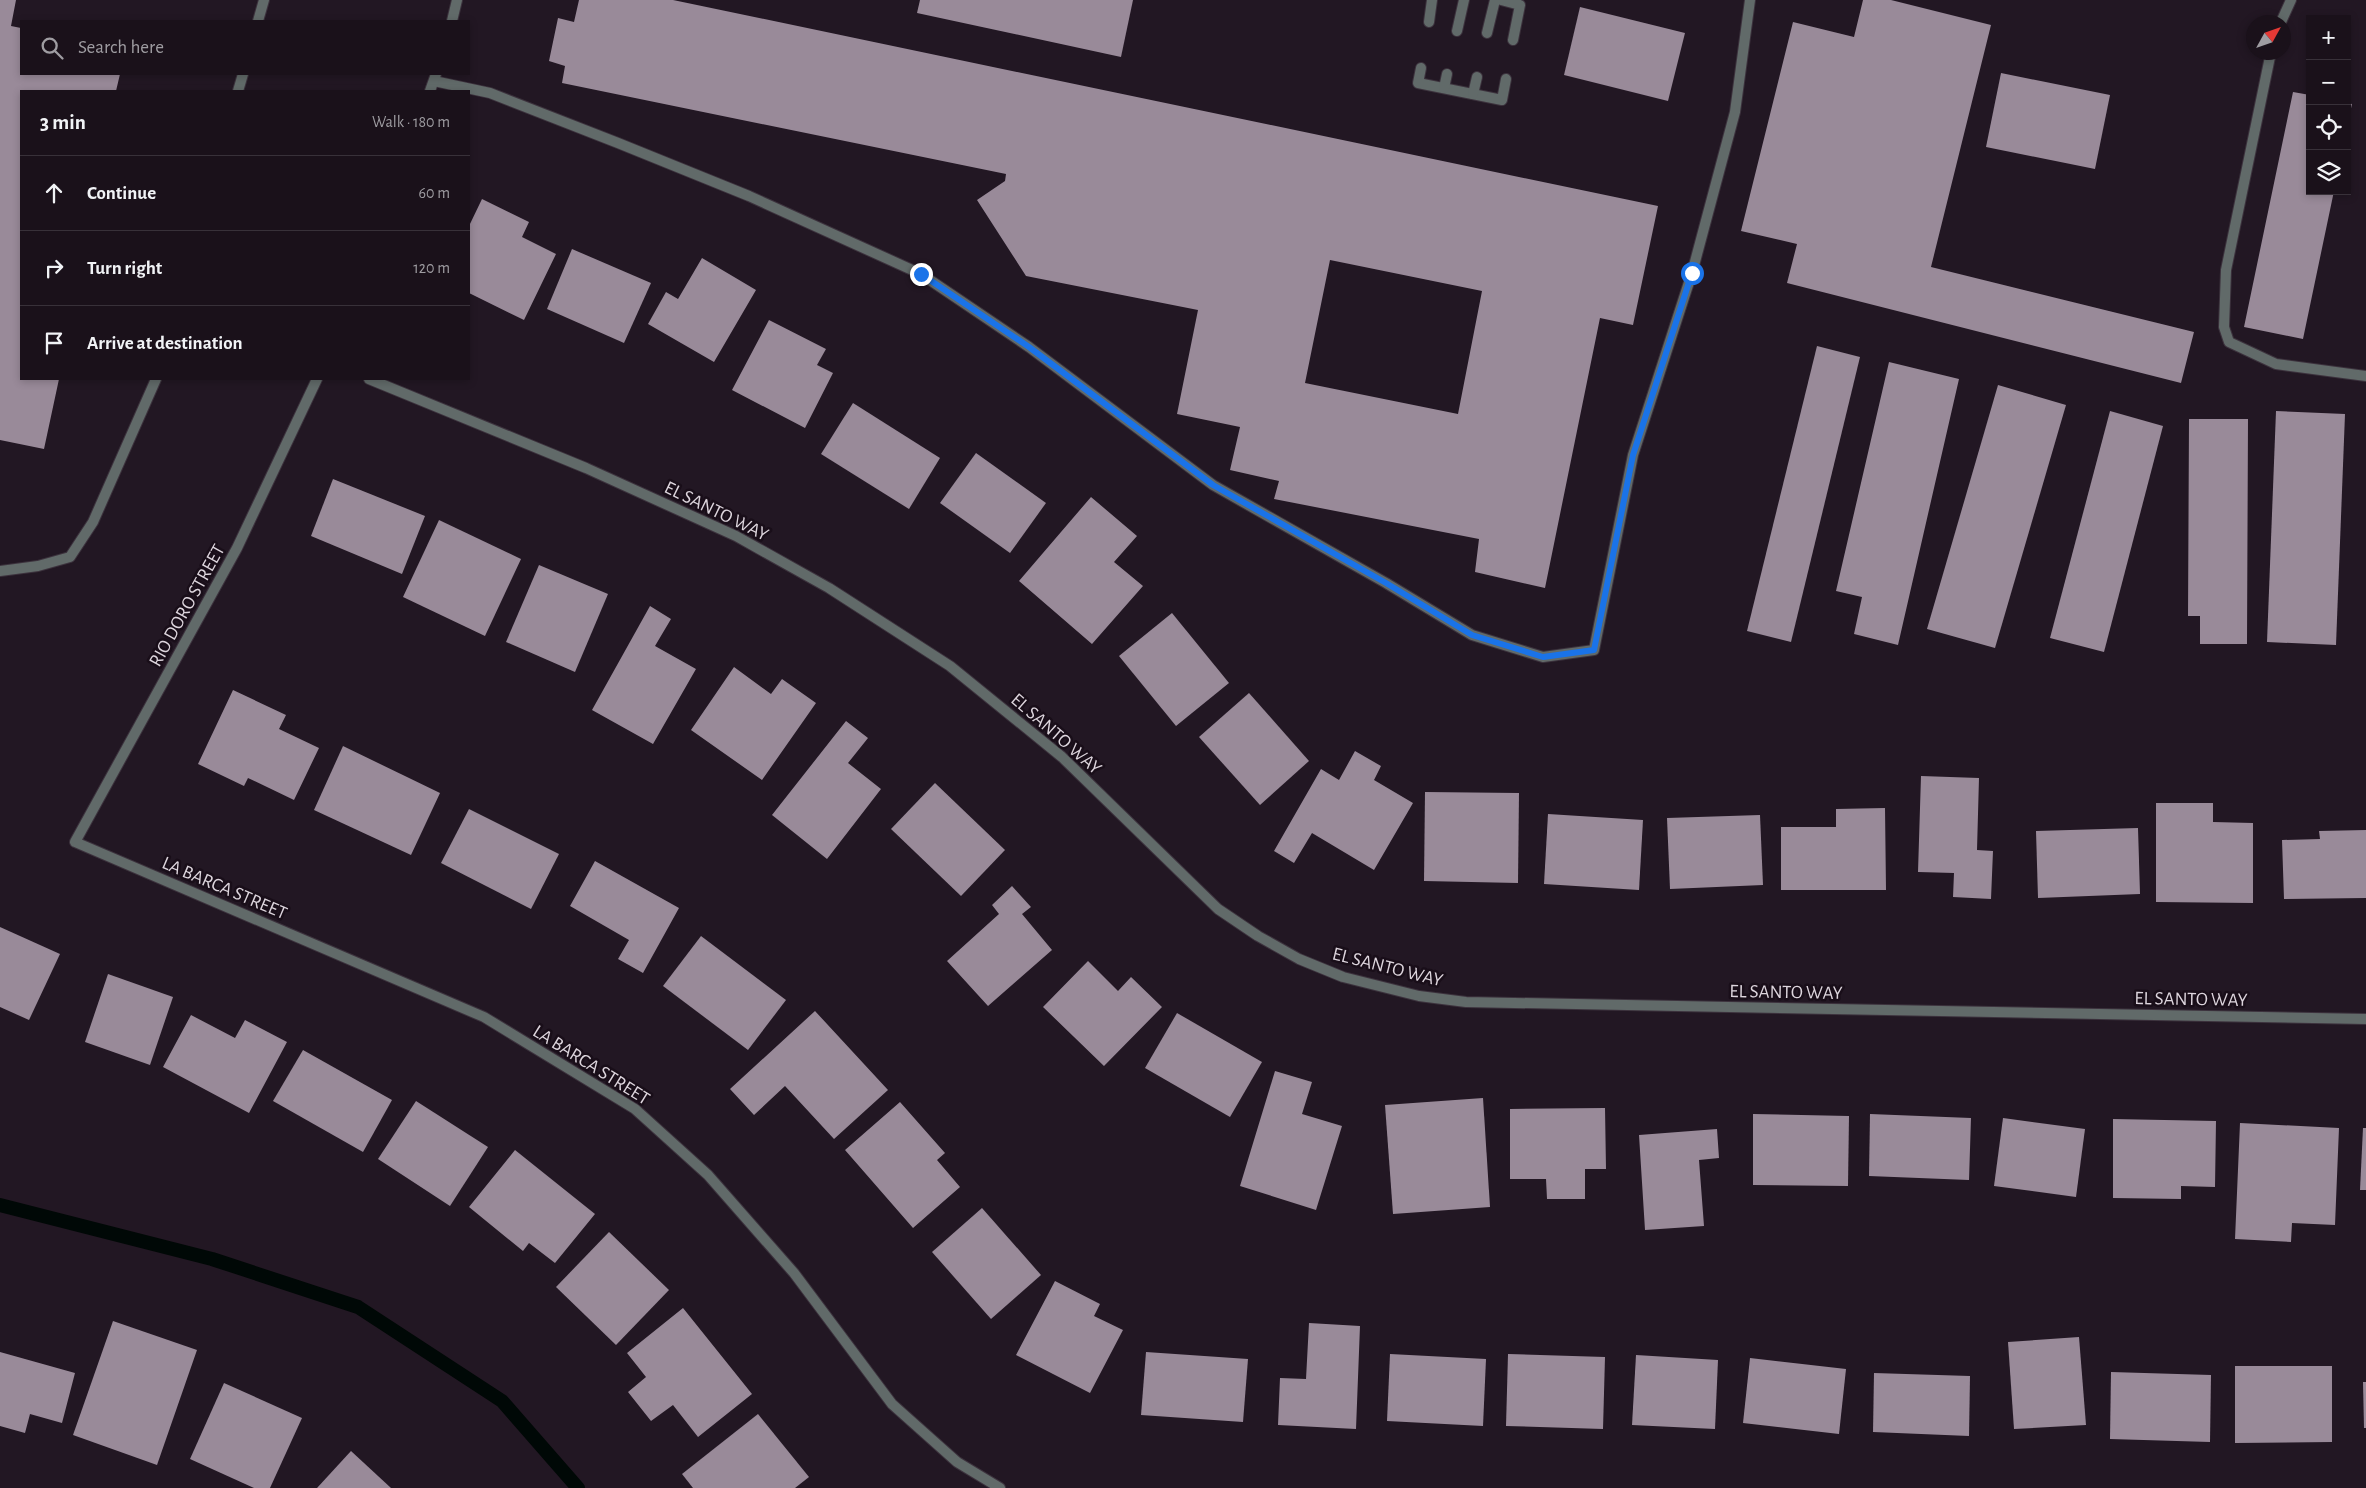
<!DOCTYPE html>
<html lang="en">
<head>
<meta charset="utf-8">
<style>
  body { margin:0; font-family:"Alegreya Sans",sans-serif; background:#271f27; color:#f1f3f6 }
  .controls { position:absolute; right:15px; top:15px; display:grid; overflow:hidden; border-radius:0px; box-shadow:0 2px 8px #0003 }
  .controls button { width:45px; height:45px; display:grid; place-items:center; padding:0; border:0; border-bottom:1px solid #383139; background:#1a111a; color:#f1f3f6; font:25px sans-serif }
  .compass { position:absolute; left:2246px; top:15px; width:45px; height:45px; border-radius:50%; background:#1a111a; box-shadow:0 2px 8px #0003; rotate:50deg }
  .stop { position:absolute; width:15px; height:15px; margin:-11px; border:4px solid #1a73e8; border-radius:50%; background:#fff }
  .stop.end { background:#1a73e8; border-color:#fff; box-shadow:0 1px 5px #0008 }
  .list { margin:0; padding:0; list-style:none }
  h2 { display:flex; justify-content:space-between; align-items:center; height:65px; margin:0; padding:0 20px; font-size:21px }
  h2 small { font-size:16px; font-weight:400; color:#9f9da2 }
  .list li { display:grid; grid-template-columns:32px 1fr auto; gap:15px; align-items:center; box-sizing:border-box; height:75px; padding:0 20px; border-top:1px solid #383139 }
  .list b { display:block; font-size:19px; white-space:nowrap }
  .list em { font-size:16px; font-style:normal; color:#9f9da2 }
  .icon { flex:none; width:28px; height:28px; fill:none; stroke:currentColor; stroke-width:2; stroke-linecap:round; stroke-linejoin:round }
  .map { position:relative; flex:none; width:2366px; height:1488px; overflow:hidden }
  .search { position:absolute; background:#1a111a; box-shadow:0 2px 8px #0003; left:20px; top:20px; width:450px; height:55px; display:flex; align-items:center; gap:12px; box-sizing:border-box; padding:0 18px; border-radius:0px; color:#9f9da2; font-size:19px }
  .panel { position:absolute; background:#1a111a; box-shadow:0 2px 8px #0003; left:20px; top:90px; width:450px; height:290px; border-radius:0px }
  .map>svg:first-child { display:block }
</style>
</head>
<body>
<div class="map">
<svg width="2366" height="1488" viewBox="0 0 2366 1488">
  <rect width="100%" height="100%" fill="#221723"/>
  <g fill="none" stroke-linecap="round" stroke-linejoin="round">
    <!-- stream -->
    <path stroke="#000806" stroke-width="14" d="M0,1205l212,54 146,48 144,94 76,87"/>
  </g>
  <!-- building -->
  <g fill="#998a99" fill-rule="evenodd">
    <path d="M0,0h16l-5,26 10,2v46h99l-4,17h-95v288h38l-15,70 -44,-9z"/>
    <path d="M579,0h94l985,206 -25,119 -33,-7 -55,270 -70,-16 4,-33 -205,-40 5,-18 -49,-11 10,-43 -63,-13 21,-104 -172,-34 -49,-76 28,-19 1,-7 -444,-91 3,-17 -16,-5 9,-43 16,4zM1330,260l152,31 -24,123 -153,-31z"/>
    <path d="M920,0h213l-12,57 -204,-44z"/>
    <path d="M1863,0h28l100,25 -60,242 263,65 -13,51 -394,-100 10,-39 -56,-13 52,-209 61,15z"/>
    <path d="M1580,7l105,26 -17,68 -104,-26z"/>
    <path d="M2001,73l109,22 -15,74 -109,-22z"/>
    <path d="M2293,92l17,3v96h24l-31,148 -59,-12z"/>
    <path d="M2347,103l5,1 -4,17h-1z"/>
    <path d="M482,199l47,23 -7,15 34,17 -32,66 -55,-27v-67z"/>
    <path d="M572,249l79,34 -27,60 -77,-34z"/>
    <path d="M702,258l54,32 -42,72 -66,-38 18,-32 12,7z"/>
    <path d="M769,320l57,29 -9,16 16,8 -28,55 -73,-38z"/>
    <path d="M1817,346l43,11 -69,285 -44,-11z"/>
    <path d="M1889,362l70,17 -61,266 -44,-11 8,-37 -26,-6z"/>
    <path d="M1998,385l68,20 -71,243 -68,-19z"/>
    <path d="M853,403l87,55 -31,51 -88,-55z"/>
    <path d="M2110,411l53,15 -59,226 -54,-14z"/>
    <path d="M2276,411l69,3 -9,231 -69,-3z"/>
    <path d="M2189,419h59l-1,225h-47v-28h-12z"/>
    <path d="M976,453l70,50 -36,50 -70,-50z"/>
    <path d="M333,479l92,37 -23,58 -91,-38z"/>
    <path d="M1091,497l46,39 -23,26 29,24 -51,58 -73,-63z"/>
    <path d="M439,520l82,39 -36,77 -82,-39z"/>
    <path d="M539,565l69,29 -33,78 -69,-30z"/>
    <path d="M650,606l21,13 -16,27 41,23 -43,75 -61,-34z"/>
    <path d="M1172,613l57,70 -53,43 -57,-70z"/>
    <path d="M734,667l37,27 11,-15 34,24 -54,77 -71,-50z"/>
    <path d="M233,690l53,25 -7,14 40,19 -25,52 -46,-22 -4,8 -46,-22z"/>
    <path d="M1249,693l60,68 -49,44 -61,-68z"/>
    <path d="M846,721l22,17 -20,25 33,26 -54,70 -55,-44z"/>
    <path d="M343,746l97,47 -29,62 -97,-45z"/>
    <path d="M1355,751l26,15 -7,14 39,23 -39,67 -62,-37 -18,30 -20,-12 47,-82 18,11z"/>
    <path d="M1921,776l58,2 -2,72 16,1 -2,48 -38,-2 1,-24 -36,-1z"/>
    <path d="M935,783l70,67 -44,46 -70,-67z"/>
    <path d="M1425,792l94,1 -1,90 -94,-2z"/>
    <path d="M2156,803h57v19l40,1v80l-97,-1z"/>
    <path d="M1885,808l1,82h-105v-63h55v-18z"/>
    <path d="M469,809l90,45 -28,55 -90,-46z"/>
    <path d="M1548,814l95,6 -4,70 -95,-6z"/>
    <path d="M1760,815l3,70 -93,4 -3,-71z"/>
    <path d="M2138,828l2,66 -102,4 -2,-67z"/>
    <path d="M2366,830v68l-82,1 -2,-59 38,-1 -1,-8z"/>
    <path d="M595,861l84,47 -36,65 -25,-14 11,-19 -59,-34z"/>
    <path d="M1012,886l19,21 -9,7 30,36 -64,56 -41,-45 52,-47 -7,-9z"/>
    <path d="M0,927l60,27 -31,66 -29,-13z"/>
    <path d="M701,936l85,64 -38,50 -85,-64z"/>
    <path d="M1088,961l30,30 13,-14 31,30 -58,59 -61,-59z"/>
    <path d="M108,974l65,23 -23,68 -65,-23z"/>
    <path d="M815,1011l73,79 -54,49 -49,-53 -31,29 -24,-26z"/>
    <path d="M1177,1013l85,49 -32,55 -85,-49z"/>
    <path d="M191,1015l44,23 10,-18 42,22 -38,71 -86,-46z"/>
    <path d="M303,1050l89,50 -29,52 -90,-51z"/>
    <path d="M1275,1071l37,11 -10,32 40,12 -26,84 -76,-24z"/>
    <path d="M1483,1098l7,109 -97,7 -8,-109z"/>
    <path d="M416,1101l72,46 -38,59 -72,-47z"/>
    <path d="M900,1102l45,51 -8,7 23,27 -47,41 -68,-78z"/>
    <path d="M1605,1108l1,61h-21v30h-38l-1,-20h-36v-70z"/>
    <path d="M1753,1114l96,2 -1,70 -95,-1z"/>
    <path d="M1870,1114l101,4 -2,62 -100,-4z"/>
    <path d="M2003,1118l82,11 -9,68 -82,-11z"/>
    <path d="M2113,1119l103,2 -1,66 -34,-1v13l-68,-1z"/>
    <path d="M2240,1123l99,5 -4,97 -43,-2 -1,19 -56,-3z"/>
    <path d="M2363,1128h3v62h-6z"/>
    <path d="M1717,1129l2,29 -20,2 5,66 -59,4 -6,-95z"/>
    <path d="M515,1150l80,64 -40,49 -26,-20 -6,8 -54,-44z"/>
    <path d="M982,1208l59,67 -50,44 -59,-67z"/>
    <path d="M609,1232l60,58 -53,55 -60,-58z"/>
    <path d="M1055,1281l45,23 -6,12 29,14 -33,63 -74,-38z"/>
    <path d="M683,1308l69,86 -54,43 -25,-32 -22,16 -23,-29 18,-15 -19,-24z"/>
    <path d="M113,1321l84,29 -40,115 -84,-30z"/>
    <path d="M1309,1323l51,3 -4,103 -78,-4 2,-47 26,1z"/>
    <path d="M2079,1337l7,88 -72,4 -6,-87z"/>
    <path d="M0,1352l75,21 -13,50 -32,-9 -5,19 -25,-7z"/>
    <path d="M1146,1352l102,7 -5,63 -102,-7z"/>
    <path d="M1390,1354l96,5 -3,67 -96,-5z"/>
    <path d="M1508,1354l97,3 -2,72 -97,-3z"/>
    <path d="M1636,1355l82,5 -3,69 -83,-4z"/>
    <path d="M1750,1358l96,11 -7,65 -96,-11z"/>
    <path d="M2235,1366h97v76l-97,1z"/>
    <path d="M2111,1372l100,3 -1,67 -100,-3z"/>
    <path d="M1874,1373l96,3 -1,60 -96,-4z"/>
    <path d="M2363,1382h3v46h-2z"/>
    <path d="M224,1383l78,35 -32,70h-16l-64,-29z"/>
    <path d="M758,1414l51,63 -14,11h-102l-11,-14z"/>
    <path d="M351,1451l40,37h-74z"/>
  </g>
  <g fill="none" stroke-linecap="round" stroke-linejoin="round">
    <!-- service casing -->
    <g stroke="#3c323d" stroke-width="12">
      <g id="service">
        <path d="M1501,0l19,5 -7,35"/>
        <path d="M258,21l6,-21"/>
        <path d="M1429,22l3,-22"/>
        <path d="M2281,22l10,-22"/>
        <path d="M1457,31l7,-31"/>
        <path d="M1487,33l8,-33"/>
        <path d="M2271,52l-45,218 -2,57 5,15 47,22 90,12"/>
        <path d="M1421,68l-3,15 84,17 4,-21"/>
        <path d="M434,81l56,12 128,50 131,53 172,78 108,73 184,138 173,98 86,52 71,22 51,-7 39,-195 59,-182 43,-161 15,-112"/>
        <path d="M1444,88l3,-14"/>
        <path d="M238,91l5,-17"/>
        <path d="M1473,94l4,-17"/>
        <path d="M0,571l38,-5 32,-9 23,-35 63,-143"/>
      </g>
    </g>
    <!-- minor casing -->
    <g stroke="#3c323d" stroke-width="12">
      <g id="minor">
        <path d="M452,21l5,-21"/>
        <path d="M430,91l6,-17"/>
        <path d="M317,379l-80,169 -162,294 409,175 151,92 73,66 86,98 98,131 65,58 43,26"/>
        <path d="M369,379l217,89 150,68 93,52 121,78 112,91 156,152 40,27 41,23 44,18 76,19 47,6 900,17"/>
      </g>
    </g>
    <!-- service -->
    <use href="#service" stroke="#616a69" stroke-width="10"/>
    <!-- minor -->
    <use href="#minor" stroke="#616a69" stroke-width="10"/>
  </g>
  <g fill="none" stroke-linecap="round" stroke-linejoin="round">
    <!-- route -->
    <path stroke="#1a73e8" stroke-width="6" d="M921,274l108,73 184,138 173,98 86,52 71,22 51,-7 39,-195 59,-182"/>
  </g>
  <g text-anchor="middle" stroke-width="5" stroke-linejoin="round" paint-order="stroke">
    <!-- street labels -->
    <g font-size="19" fill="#ddd5dd" stroke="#190e19">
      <text transform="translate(717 510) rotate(26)" y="7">EL SANTO WAY</text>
      <text transform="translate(186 605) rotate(-61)" y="7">RIO DORO STREET</text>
      <text transform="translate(1057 733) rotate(41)" y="7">EL SANTO WAY</text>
      <text transform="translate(225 887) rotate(23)" y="7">LA BARCA STREET</text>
      <text transform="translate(1388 966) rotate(14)" y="7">EL SANTO WAY</text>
      <text transform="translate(1786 991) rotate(1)" y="7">EL SANTO WAY</text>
      <text transform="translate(2191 998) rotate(1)" y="7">EL SANTO WAY</text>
      <text transform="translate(592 1064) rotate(32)" y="7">LA BARCA STREET</text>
    </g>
  </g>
</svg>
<div class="controls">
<button>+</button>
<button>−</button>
<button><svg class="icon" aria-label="locate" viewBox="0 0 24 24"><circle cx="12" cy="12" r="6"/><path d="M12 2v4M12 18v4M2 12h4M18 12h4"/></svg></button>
<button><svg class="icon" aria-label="layers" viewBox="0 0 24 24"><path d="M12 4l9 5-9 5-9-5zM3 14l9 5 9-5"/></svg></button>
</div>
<svg class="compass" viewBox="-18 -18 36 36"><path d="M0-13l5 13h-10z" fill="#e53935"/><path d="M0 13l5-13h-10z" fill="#9f9da2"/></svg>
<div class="stop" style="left:1692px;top:273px"></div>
<div class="stop end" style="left:921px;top:274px"></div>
<div class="search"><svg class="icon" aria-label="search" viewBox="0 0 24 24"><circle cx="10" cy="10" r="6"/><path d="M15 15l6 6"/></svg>Search here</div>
<section class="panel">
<h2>3 min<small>Walk · 180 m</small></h2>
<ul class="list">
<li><svg class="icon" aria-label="ahead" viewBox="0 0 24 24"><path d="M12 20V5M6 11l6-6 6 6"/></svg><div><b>Continue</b></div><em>60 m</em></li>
<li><svg class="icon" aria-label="right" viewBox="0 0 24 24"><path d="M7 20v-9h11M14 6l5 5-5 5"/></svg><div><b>Turn right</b></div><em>120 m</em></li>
<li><svg class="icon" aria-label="arrive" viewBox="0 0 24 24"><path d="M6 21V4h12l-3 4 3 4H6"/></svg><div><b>Arrive at destination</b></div></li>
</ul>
</section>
</div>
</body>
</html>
